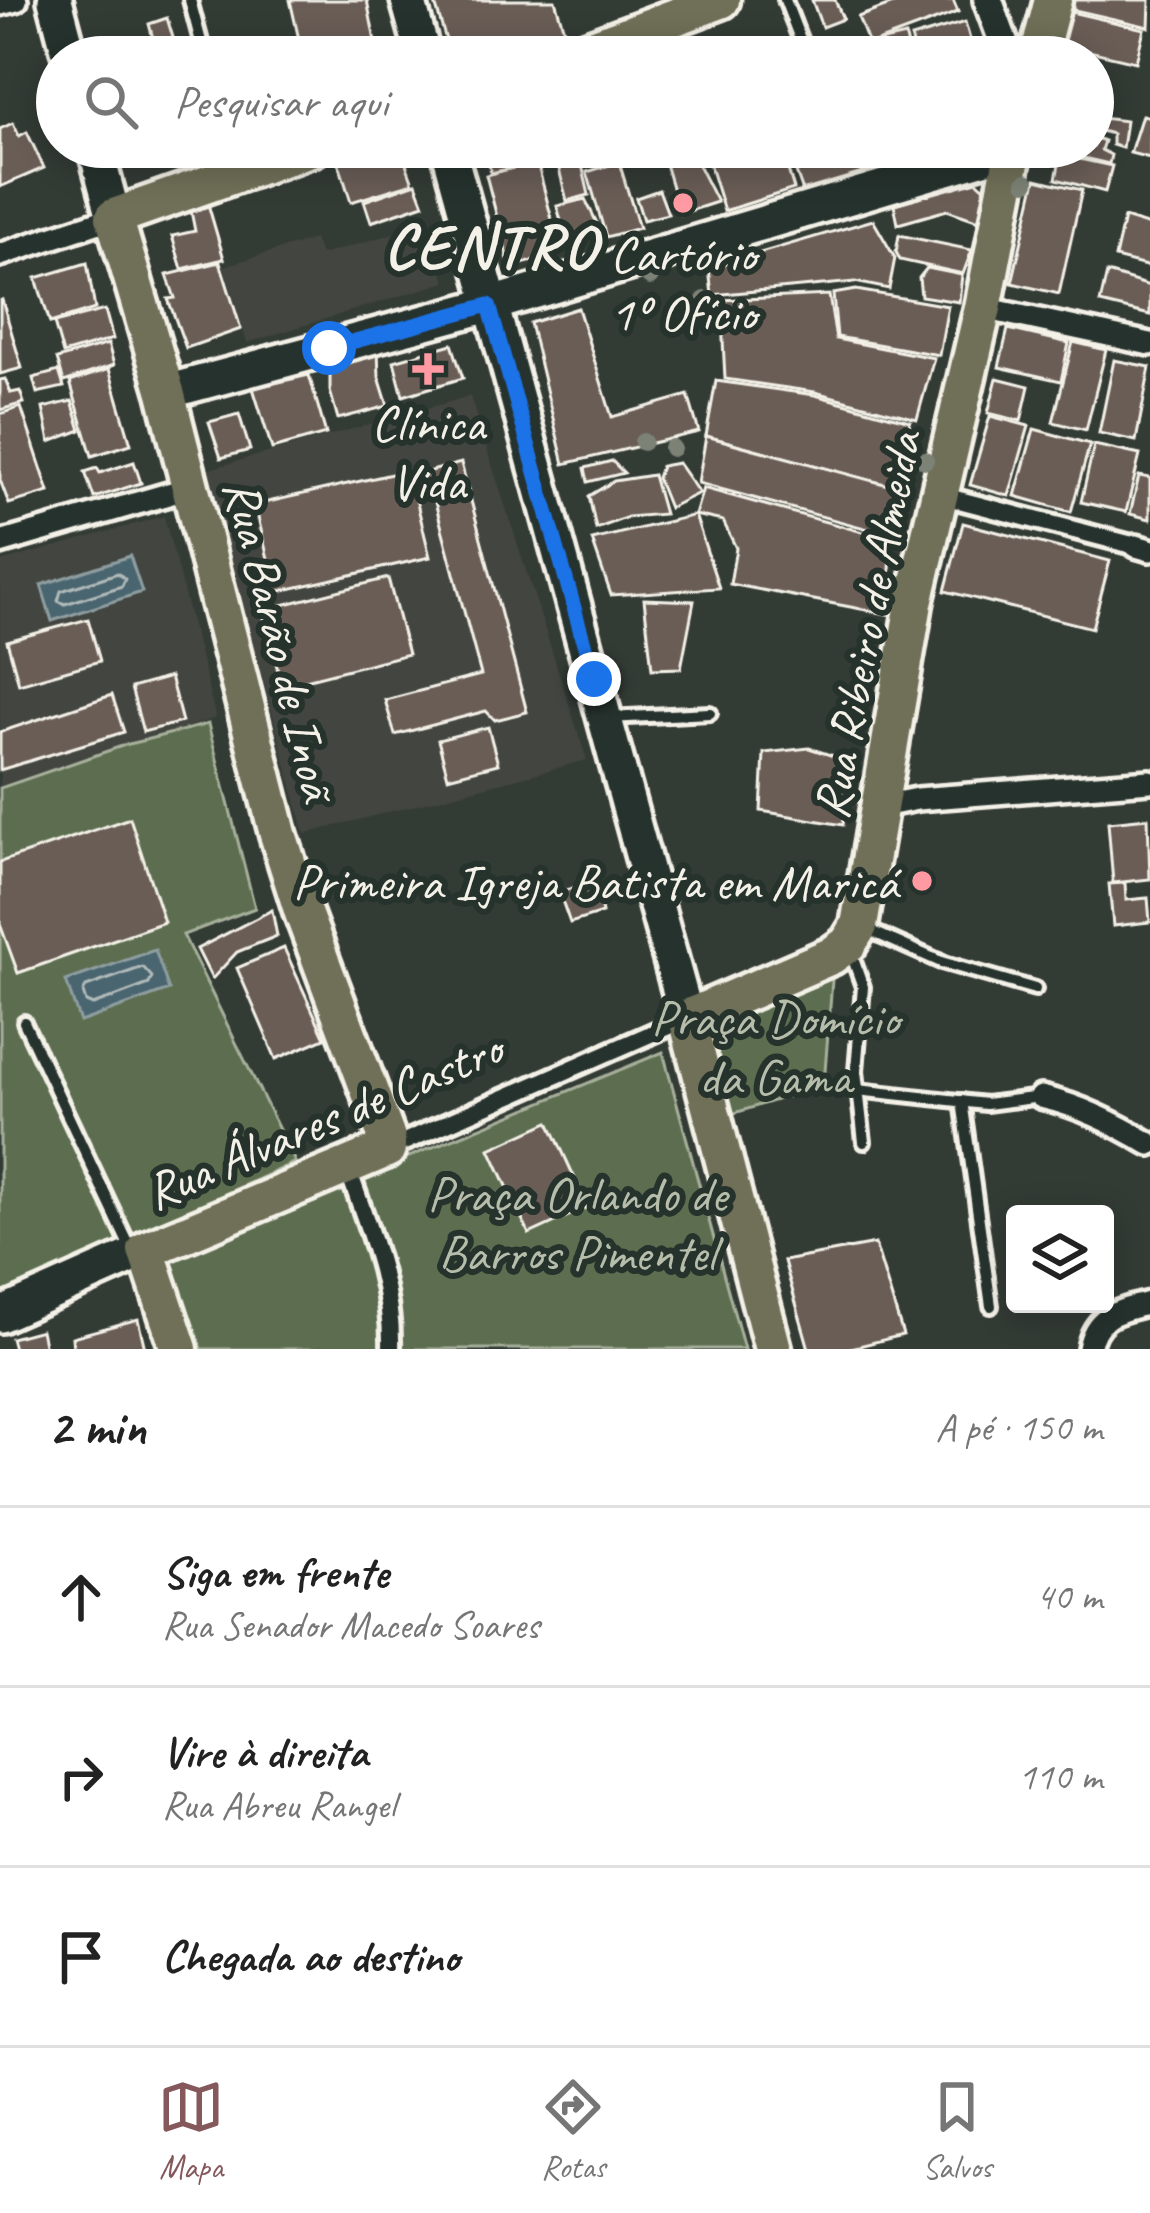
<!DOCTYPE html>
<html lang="pt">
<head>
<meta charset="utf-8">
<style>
  body { margin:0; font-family:Caveat,sans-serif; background:#f2f2f2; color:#222 }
  .controls { position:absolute; right:36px; bottom:36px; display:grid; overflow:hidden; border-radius:12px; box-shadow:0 6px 30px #0003 }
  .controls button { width:108px; height:108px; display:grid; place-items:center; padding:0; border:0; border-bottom:3px solid #e0e0e0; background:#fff; color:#222; font:60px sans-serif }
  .stop { position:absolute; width:36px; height:36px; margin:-27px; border:9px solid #1a73e8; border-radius:50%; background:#fff }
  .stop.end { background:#1a73e8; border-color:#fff; box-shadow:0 3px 12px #0008 }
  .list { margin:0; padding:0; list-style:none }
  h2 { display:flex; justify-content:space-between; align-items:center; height:156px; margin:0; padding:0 48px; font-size:51px }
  h2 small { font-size:39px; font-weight:400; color:#767676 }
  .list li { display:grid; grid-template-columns:78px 1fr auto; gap:36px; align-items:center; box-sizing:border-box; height:180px; padding:0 48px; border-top:3px solid #e0e0e0 }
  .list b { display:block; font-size:45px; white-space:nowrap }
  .list p { margin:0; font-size:39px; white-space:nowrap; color:#767676 }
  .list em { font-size:39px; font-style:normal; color:#767676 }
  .icon { flex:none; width:66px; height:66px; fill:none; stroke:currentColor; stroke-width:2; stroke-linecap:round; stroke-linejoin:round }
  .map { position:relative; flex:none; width:1150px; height:1349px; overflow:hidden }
  .search { position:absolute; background:#fff; box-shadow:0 6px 30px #0003; left:36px; right:36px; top:36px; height:132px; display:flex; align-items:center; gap:30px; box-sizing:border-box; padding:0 42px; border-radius:66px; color:#767676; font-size:45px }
  .sheet { height:696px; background:#fff }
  nav { display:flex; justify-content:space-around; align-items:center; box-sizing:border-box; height:168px; border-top:3px solid #e0e0e0; background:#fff; font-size:33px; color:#767676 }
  nav a { display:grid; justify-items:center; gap:6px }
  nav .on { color:#85585c }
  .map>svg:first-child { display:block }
</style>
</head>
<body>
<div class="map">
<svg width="1150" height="1349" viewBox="0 0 1150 1349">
  <rect width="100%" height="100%" fill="#333b35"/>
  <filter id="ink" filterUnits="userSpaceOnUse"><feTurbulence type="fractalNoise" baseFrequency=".00833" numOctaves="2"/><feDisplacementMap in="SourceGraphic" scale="24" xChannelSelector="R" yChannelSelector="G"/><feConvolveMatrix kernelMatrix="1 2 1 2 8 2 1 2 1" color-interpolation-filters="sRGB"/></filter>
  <g filter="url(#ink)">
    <!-- built -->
    <g fill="#43453f">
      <path d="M428,223l18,59 -199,61 -23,-77 90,-27 7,16z"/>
      <path d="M470,396l117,364 -282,74 -99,-364z"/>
      <path d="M164,516l52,202 -216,68v-224z"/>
    </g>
    <!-- green -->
    <g fill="#5c6e50" stroke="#a8b09c" stroke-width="3">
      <path d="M208,724l47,184 -72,27 112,227 -295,135v-509l125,-43z"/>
      <path d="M833,967l-9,118 -102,32 -27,-96z"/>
      <path d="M663,1052l81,297h-555l-22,-92z"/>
    </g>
    <!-- water -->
    <g fill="#4a6570" stroke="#8e9da0" stroke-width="3">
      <path d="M130,556l12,36 -90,29 -11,-36z"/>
      <path d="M155,950l14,40 -89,32 -14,-41z"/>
    </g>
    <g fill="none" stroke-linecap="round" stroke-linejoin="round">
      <!-- shore -->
      <g stroke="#b0b9b8" stroke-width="3">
        <path d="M118,573l7,6 -3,7 -57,18 -7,-3 3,-10z"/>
        <path d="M143,967l9,10 -3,7 -56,21 -7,-3 -3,-10 3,-5z"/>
      </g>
    </g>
    <!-- building -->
    <g fill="#695d56" stroke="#f4f1e8" stroke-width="3">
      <path d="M290,0h77l11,57h-75z"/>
      <path d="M434,0h121l12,40 -49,17h-67z"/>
      <path d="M812,0h23l8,19 -21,8z"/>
      <path d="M904,0h49l5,12 -89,33 -11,-28z"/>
      <path d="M1073,0h77l-1,27 -79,-18z"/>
      <path d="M1067,11l77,18 -8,33 -77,-18z"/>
      <path d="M167,18l12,39h-61l-2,-6 23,-7 4,10 13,-5 -7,-25z"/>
      <path d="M965,22l10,35h-58l-6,-19z"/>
      <path d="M905,36l7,21h-66l-2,-7z"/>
      <path d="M715,38l7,19h-54l-1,-3z"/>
      <path d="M1142,115l8,2v41l-20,-5z"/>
      <path d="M1093,117l33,4 -4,27 -10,-3v-11l-19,-5z"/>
      <path d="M13,123l6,13 8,-4 17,36 -44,19v-58z"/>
      <path d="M1093,137l11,4 -3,9 10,5 -2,9 -64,-15 48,-2z"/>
      <path d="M391,147h9l13,36 -62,19 -13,-41z"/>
      <path d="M485,147h26l5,20 -25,6z"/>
      <path d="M660,147h29l28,55 -37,12z"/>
      <path d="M704,147h77l13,42 -70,22z"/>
      <path d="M787,147h63l16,35 -60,18z"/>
      <path d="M859,147h54l7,21 -52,13 -15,-32z"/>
      <path d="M578,148l11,47 -22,6 -12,-48z"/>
      <path d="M1061,155l51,11 -7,26 -49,-13z"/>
      <path d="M537,162l24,92 -51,13 -24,-92z"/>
      <path d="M619,162l20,66 -33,9 -19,-65z"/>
      <path d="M1036,179l46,11 -23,104 -47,-11z"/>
      <path d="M977,181l12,11 -10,29 -32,-11 -49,14 -4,-20z"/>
      <path d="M416,183l8,21 -53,18 -7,-21z"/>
      <path d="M659,190l9,24 -25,6 -7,-22z"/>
      <path d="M585,199l17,34 -35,11 -10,-38z"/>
      <path d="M208,204l16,55 -42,10 -10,-33 23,-5 -4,-20z"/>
      <path d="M1124,218l26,8v41l-35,-9z"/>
      <path d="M873,220l22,38 -6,31 -34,-7 -143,13 -3,-27z"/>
      <path d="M899,235l73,15 -9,24 -63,-14 -4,-8z"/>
      <path d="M220,262l21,67 -55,19 -18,-49 7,-1 -8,-23z"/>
      <path d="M87,263l8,46 -45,14 -14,-45z"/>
      <path d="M927,268l35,7 -3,27 -38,-6 -2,-18z"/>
      <path d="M1107,273l43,13v29l-50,-12z"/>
      <path d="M856,290l92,16 -9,49 -102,-18 -4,-43z"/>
      <path d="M829,295l7,44 98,19 -17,61 -102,-27 -90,-13 -4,-79z"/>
      <path d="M2,300l20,68 -22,6v-73z"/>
      <path d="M578,308l34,109 76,-22 11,37 -135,32 -34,-141z"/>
      <path d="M105,310l8,29 -50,15 -9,-31z"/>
      <path d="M1008,329l61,14 -8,38 -62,-14z"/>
      <path d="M1073,342l33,8 -20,80 -33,-8z"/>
      <path d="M108,344l6,21 -50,17 -7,-23z"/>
      <path d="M452,344l11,34 -60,18 -9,-35z"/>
      <path d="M378,350l1,27 9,29 -50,13 -8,-28v-28z"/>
      <path d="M1114,360l36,7 -14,74 -37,-8z"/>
      <path d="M109,369l22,75 -39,12 -22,-74z"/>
      <path d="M59,371l5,16 -27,6 -4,-15z"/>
      <path d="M309,375l17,59 -54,15 -19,-61z"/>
      <path d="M997,378l32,8 -8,35 -33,-8z"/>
      <path d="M5,379l6,14 9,-2 4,12 -24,7v-30z"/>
      <path d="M716,381l99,14 95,26 -4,21 8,6 -11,41 -197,-53z"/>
      <path d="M72,401l9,29 -31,12 -7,-34z"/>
      <path d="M21,407l28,85 -40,12 -9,-24v-66z"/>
      <path d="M239,414l11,36 -29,8 -12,-36z"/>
      <path d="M990,416l39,10 -20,70 -39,-11z"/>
      <path d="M1034,429l56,15 -19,68 -56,-16z"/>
      <path d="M706,436l197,53 -9,47 -196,-53z"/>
      <path d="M1094,445l46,10 -14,57 -45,-10z"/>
      <path d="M612,461l12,12 -36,9 -3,-14z"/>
      <path d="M134,462l7,21 -47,15 -9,-26 12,-4 3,5z"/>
      <path d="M461,463l66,249 -32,8 -9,-9 -91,24 -10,-35 96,-25 -54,-203z"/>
      <path d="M678,463l21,30 -30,15 -12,-30 4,-12z"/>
      <path d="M409,470l21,87 -154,35 -21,-87z"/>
      <path d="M653,475l11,39 -36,3 -32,12 -7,-33 25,-15z"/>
      <path d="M1139,476l11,2v41l-20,-5z"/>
      <path d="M703,488l189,52 -5,74 -157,-30 6,-36 -13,-27 -28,-6z"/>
      <path d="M695,515l24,73 -108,7 -19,-55z"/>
      <path d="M963,523l147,38 -18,67 -147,-37z"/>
      <path d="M388,578l20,76 -126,32 -20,-76z"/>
      <path d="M644,599l50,2 -13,67 -29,1z"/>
      <path d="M88,619l12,42 -81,23 -12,-43z"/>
      <path d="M170,677l12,45 -39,10 -12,-44z"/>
      <path d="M112,695l12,37 -124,38v-38z"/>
      <path d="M488,727l10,37 -50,13 -10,-37z"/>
      <path d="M809,748l43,14 -9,63 -82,-14 3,-58z"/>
      <path d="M130,818l34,104 -146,51 -18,-49v-62z"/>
      <path d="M1148,818l2,61 -37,4 -5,-61z"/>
      <path d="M596,881l6,32 -32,10 -11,-31z"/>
      <path d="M1125,883l1,17 22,-2 2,24 -37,4 -4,-42z"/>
      <path d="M272,910l5,26 -40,16 -25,27 -15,-30z"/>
      <path d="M284,948l41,90 -49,21 -39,-91z"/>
      <path d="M549,1122l39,85 -59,27 -39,-85z"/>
      <path d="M875,1244l28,91 -56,14h-38l-25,-88z"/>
      <path d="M138,1319l7,30h-72l-1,-12z"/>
      <path d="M41,1330l4,19h-31l-3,-11z"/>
    </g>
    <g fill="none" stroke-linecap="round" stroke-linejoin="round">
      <!-- service casing -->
      <g stroke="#f4f1e8" stroke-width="20">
        <g id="service">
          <path d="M190,0l15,57"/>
          <path d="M785,0l22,57"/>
          <path d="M608,718l102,-5"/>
          <path d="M862,927l79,35 94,27"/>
          <path d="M851,953l12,34 -7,84 8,71"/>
          <path d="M24,1022l104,221 9,4"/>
          <path d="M857,1090l129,14 55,-7"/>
          <path d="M962,1101l29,205"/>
        </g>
      </g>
      <!-- pedestrian casing -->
      <g stroke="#f4f1e8" stroke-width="26">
        <g id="pedestrian">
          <path d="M940,495l196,51"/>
          <path d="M388,1149l299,-131"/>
          <path d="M347,1166c20,59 46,119 44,183"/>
        </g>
      </g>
      <!-- minor casing -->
      <g stroke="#f4f1e8" stroke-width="30">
        <g id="minor">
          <path d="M0,4l16,-4"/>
          <path d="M0,255l114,-38"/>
          <path d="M983,308l167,36"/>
          <path d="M0,543l189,-55"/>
          <path d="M1136,546l14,4"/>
          <path d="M882,806l35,-7 233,-18"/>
          <path d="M1041,1097c40,9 73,26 109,47"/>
          <path d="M1089,1349c6,-35 30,-38 61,-46"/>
        </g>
      </g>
      <!-- tertiary casing -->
      <g stroke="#f4f1e8" stroke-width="36">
        <path id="tertiary" d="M988,0l21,57"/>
      </g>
      <!-- secondary casing -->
      <g stroke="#f4f1e8" stroke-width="42">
        <g id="secondary">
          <path d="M55,0l15,57"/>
          <path d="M408,0l16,57"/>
          <path d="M95,147l19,70"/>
          <path d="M448,147l239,871"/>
          <path d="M166,392l323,-87 525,-157"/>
          <path d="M0,1315l146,-65"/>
        </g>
      </g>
      <!-- primary casing -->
      <g stroke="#f4f1e8" stroke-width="45">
        <g id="primary">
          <path d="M568,57l153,-57"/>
          <path d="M1038,57l15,-57"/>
          <path d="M179,1349l-33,-99 241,-101v-11l-84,-225 -25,-79 -112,-442 -52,-175 199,-70"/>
          <path d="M773,1349l-86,-331 144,-62 17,-12 11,-18 55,-323 69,-295 31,-161"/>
        </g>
      </g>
      <!-- service -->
      <use href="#service" stroke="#26332d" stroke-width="10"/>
      <!-- pedestrian -->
      <use href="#pedestrian" stroke="#26332d" stroke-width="16"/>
      <!-- minor -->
      <use href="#minor" stroke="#26332d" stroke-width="21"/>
      <!-- tertiary -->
      <use href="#tertiary" stroke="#26332d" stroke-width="27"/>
      <!-- secondary -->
      <use href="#secondary" stroke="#26332d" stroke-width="33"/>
      <!-- primary -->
      <use href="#primary" stroke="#706f59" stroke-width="36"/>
    </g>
    <!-- trees -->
    <g fill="#7c8276">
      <circle cx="1026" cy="182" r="9"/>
      <circle cx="650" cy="277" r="9"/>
      <circle cx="705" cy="300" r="9"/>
      <circle cx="643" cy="442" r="9"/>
      <circle cx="672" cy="448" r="9"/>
      <circle cx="925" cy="460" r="9"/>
    </g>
  </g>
  <g fill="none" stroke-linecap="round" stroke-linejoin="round" filter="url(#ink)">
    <!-- route -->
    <path stroke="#1a73e8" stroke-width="15" d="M329,348l160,-43 105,374"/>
  </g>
  <!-- markers -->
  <g fill="#ff9aa2" stroke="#26332d" stroke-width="4.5">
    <circle cx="683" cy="203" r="12"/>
    <path d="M422 351h12v12h12v12h-12v12h-12v-12h-12v-12h12z"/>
    <circle cx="922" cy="881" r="12"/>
  </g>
  <g text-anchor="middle" stroke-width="12" stroke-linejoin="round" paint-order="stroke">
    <!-- poi labels -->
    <g font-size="51" fill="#f4f1e8" stroke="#26332d">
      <text x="683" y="271">Cartório<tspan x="683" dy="59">1º Ofício</tspan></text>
      <text x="428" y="440">Clínica<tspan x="428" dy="59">Vida</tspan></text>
      <text x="898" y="899" text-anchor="end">Primeira Igreja Batista em Maricá</text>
    </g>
    <!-- street labels -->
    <g font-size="51" fill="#f4f1e8" stroke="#26332d">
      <text transform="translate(866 625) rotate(-79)" y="18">Rua Ribeiro de Almeida</text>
      <text transform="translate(281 639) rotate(76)" y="18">Rua Barão de Inoã</text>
      <text transform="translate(323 1119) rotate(-23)" y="18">Rua Álvares de Castro</text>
    </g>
    <!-- park labels -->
    <g font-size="51" fill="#b7bdab" stroke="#26332d">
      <text x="775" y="1035">Praça Domício<tspan x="775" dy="59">da Gama</tspan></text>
      <text x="577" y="1211">Praça Orlando de<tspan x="577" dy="59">Barros Pimentel</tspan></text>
    </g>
    <!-- district labels -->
    <g font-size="63" font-weight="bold" letter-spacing="3" fill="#f4f1e8" stroke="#26332d">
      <text x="491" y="267">CENTRO</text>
    </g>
  </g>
</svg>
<div class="controls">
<button><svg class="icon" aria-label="layers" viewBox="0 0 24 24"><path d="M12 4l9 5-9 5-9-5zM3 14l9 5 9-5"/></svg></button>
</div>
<div class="stop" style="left:329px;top:348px"></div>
<div class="stop end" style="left:594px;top:679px"></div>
<div class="search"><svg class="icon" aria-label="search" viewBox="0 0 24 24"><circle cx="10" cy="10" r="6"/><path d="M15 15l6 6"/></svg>Pesquisar aqui</div>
</div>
<section class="sheet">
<h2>2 min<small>A pé · 150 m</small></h2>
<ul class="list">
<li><svg class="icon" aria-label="ahead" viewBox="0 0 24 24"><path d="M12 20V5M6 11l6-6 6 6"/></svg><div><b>Siga em frente</b><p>Rua Senador Macedo Soares</p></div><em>40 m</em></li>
<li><svg class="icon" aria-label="right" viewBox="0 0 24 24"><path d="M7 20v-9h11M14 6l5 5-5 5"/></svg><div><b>Vire à direita</b><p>Rua Abreu Rangel</p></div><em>110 m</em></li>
<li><svg class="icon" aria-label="arrive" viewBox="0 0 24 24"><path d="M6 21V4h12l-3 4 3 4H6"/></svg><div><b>Chegada ao destino</b></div></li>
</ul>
</section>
<nav>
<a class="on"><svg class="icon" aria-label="map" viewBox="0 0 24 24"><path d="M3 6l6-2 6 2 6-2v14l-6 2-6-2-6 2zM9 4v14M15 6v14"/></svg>Mapa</a>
<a><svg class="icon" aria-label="directions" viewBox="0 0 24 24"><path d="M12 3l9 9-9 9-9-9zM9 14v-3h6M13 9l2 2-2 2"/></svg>Rotas</a>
<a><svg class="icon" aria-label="saved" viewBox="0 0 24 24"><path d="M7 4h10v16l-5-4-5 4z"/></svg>Salvos</a>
</nav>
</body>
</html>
